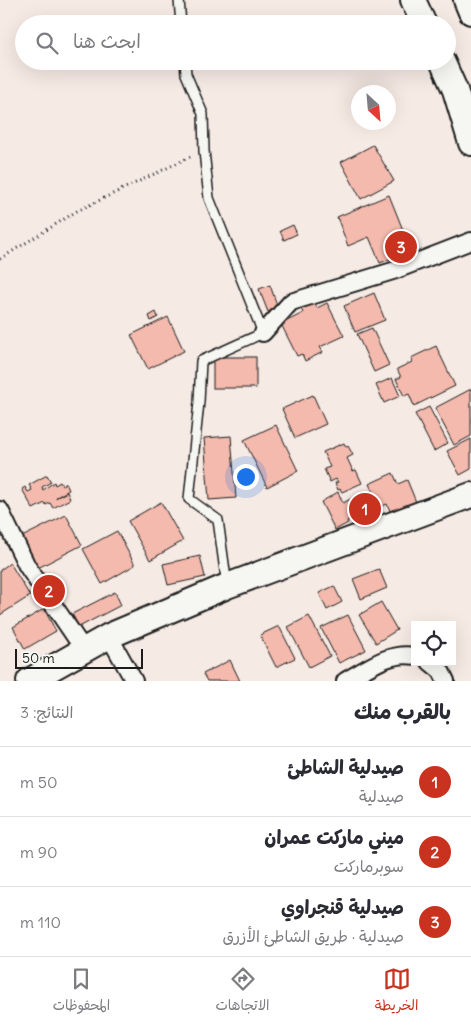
<!DOCTYPE html>
<html lang="ar">
<head>
<meta charset="utf-8">
<style>
  body { margin:0; font-family:Delius,"Playpen Sans Arabic",sans-serif; background:#f2f2f3; color:#2b2b33; direction:rtl }
  .controls { position:absolute; right:15px; bottom:15px; display:grid; overflow:hidden; border-radius:0px; box-shadow:0 5px 20px #0002 }
  .controls button { width:45px; height:45px; display:grid; place-items:center; padding:0; border:0; border-bottom:1px solid #e1e1e2; background:#fff; color:#2b2b33; font:25px sans-serif }
  .compass { position:absolute; left:351px; top:85px; width:45px; height:45px; border-radius:50%; background:#fff; box-shadow:0 5px 20px #0002; rotate:154deg }
  .scale { position:absolute; left:15px; bottom:12px; width:128px; box-sizing:border-box; padding-left:5px; border:2px solid #1c1c1c; border-top:0; font-size:14px; line-height:18px; white-space:nowrap; color:#1c1c1c; -webkit-text-stroke:4px #f6f6f2; paint-order:stroke }
  .you { position:absolute; left:245px; top:476px; width:18px; height:18px; margin:-12px; border:4px solid #fff; border-radius:50%; background:#1a73e8; box-shadow:0 0 0 8px #1a73e833 }
  .badge { display:grid; place-items:center; width:32px; height:32px; border-radius:50%; background:#c8321e; color:#fff; font-size:16px; font-weight:700 }
  .pin { position:absolute; translate:-50% -50%; border:2px solid #fff; box-shadow:0 1px 5px #0006 }
  .list { margin:0; padding:0; list-style:none }
  h2 { display:flex; justify-content:space-between; align-items:center; height:65px; margin:0; padding:0 20px; font-size:21px }
  h2 small { font-size:16px; font-weight:400; color:#7c7c81 }
  .list li { display:grid; grid-template-columns:32px 1fr auto; gap:15px; align-items:center; box-sizing:border-box; height:70px; padding:0 20px; border-top:1px solid #e1e1e2 }
  .list b { display:block; font-size:19px; white-space:nowrap }
  .list p { margin:0; font-size:16px; white-space:nowrap; color:#7c7c81 }
  .list em { font-size:16px; font-style:normal; color:#7c7c81 }
  .icon { flex:none; width:28px; height:28px; fill:none; stroke:currentColor; stroke-width:2; stroke-linecap:round; stroke-linejoin:round }
  .map { position:relative; flex:none; width:471px; height:681px; overflow:hidden; direction:ltr }
  .search { position:absolute; background:#fff; box-shadow:0 5px 20px #0002; left:15px; right:15px; top:15px; height:55px; display:flex; align-items:center; gap:12px; box-sizing:border-box; padding:0 18px; border-radius:28px; color:#7c7c81; font-size:19px }
  .sheet { height:275px; background:#fff }
  nav { display:flex; justify-content:space-around; align-items:center; box-sizing:border-box; height:70px; border-top:1px solid #e1e1e2; background:#fff; font-size:14px; color:#7c7c81 }
  nav a { display:grid; justify-items:center; gap:2px }
  nav .on { color:#c8321e }
  .map>svg:first-child { display:block }
</style>
</head>
<body>
<div class="map">
<svg width="471" height="681" viewBox="0 0 471 681">
  <rect width="100%" height="100%" fill="#f6eae4"/>
  <filter id="ink" filterUnits="userSpaceOnUse"><feTurbulence type="fractalNoise" baseFrequency=".02" numOctaves="2"/><feDisplacementMap in="SourceGraphic" scale="10" xChannelSelector="R" yChannelSelector="G"/><feConvolveMatrix kernelMatrix="1 2 1 2 8 2 1 2 1" color-interpolation-filters="sRGB"/></filter>
  <g filter="url(#ink)">
    <!-- building -->
    <g fill="#f4baad" stroke="#1c1c1c">
      <path d="M373,145l21,36 -33,18 -20,-37z"/>
      <path d="M389,195l22,55 -31,13 -11,-26 -21,9 -11,-29z"/>
      <path d="M293,225l4,9 -13,6 -4,-9z"/>
      <path d="M270,285l8,23 -10,4 -9,-23z"/>
      <path d="M374,293l11,27 -30,12 -11,-26z"/>
      <path d="M313,300l4,8 10,-5 17,33 -24,11 3,5 -18,9 -3,-7 -5,2 -16,-32 22,-11 -3,-7z"/>
      <path d="M156,312l2,5 -7,4 -2,-5z"/>
      <path d="M168,317l16,34 -36,18 -17,-34z"/>
      <path d="M372,328l17,37 -15,7 -17,-38z"/>
      <path d="M436,346l19,40 -41,20 -5,-12 -5,2 -8,-17 5,-2 -4,-8 15,-7 -1,-4z"/>
      <rect x="213" y="357" width="43" height="31"/>
      <path d="M392,378l8,18 -16,7 -8,-18z"/>
      <path d="M471,389v47l-17,9 -19,-37z"/>
      <path d="M313,395l13,29 -31,14 -13,-29z"/>
      <path d="M429,407l19,36 -14,8 -19,-37z"/>
      <path d="M276,425l22,46 -31,16 -23,-47z"/>
      <path d="M231,436l5,62 -27,2 -5,-62z"/>
      <path d="M471,439v30l-11,6 -13,-24z"/>
      <path d="M344,443l2,4 2,-1 5,9 -6,3 6,13 3,-1 6,13 -20,9 -2,-3 -2,1 -3,-7 3,-1 -2,-3 -6,3 -6,-13 6,-2 -7,-15z"/>
      <path d="M393,473l5,11 9,-4 9,22 -25,11 -4,-9 -7,3 -11,-23z"/>
      <path d="M47,475l4,7 -9,5 1,3 11,-8 1,3 5,-3 2,3 4,-2 3,7 -14,8 12,-6 3,7 -17,9 -3,-5 -4,2 -1,-2 -12,6 -11,-20 3,-2 3,5 4,-2 -3,-5z"/>
      <path d="M338,492l5,11 17,-9 8,16 -21,11 1,2 -13,7 -14,-28z"/>
      <path d="M161,502l22,39 -33,19 -22,-39z"/>
      <path d="M66,515l16,30 -46,24 -16,-31z"/>
      <path d="M117,531l18,34 -33,19 -19,-35z"/>
      <path d="M200,556l5,21 -37,8 -5,-21z"/>
      <path d="M10,563l20,33 -30,19v-45z"/>
      <path d="M379,569l8,19 -26,11 -8,-20z"/>
      <path d="M334,586l8,16 -15,8 -8,-17z"/>
      <path d="M115,592l6,13 -42,22 -7,-13z"/>
      <path d="M381,602l16,28 -21,13 -17,-28z"/>
      <path d="M44,609l12,22 -31,18 -12,-22z"/>
      <path d="M348,615l18,35 -27,13 -18,-35z"/>
      <path d="M309,616l21,40 -21,11 -21,-40z"/>
      <path d="M279,626l16,32 -19,9 -16,-32z"/>
      <path d="M230,660l10,21h-33l-4,-7z"/>
    </g>
    <g fill="none" stroke-linecap="round" stroke-linejoin="round">
      <!-- service casing -->
      <g stroke="#1c1c1c" stroke-width="12">
        <g id="service">
          <path d="M179,0l2,24"/>
          <path d="M185,61l1,13 17,40 1,37 5,47 54,135 -62,28 -2,41 -10,97 29,21 9,66"/>
        </g>
      </g>
      <!-- minor casing -->
      <g stroke="#1c1c1c" stroke-width="20">
        <g id="minor">
          <path d="M263,333l28,-31 105,-32 75,-29"/>
          <path d="M0,510l27,56 57,84"/>
          <path d="M109,636l25,45"/>
          <path d="M430,662l11,9 5,10"/>
          <path d="M345,681c22,-12 44,-30 70,-25"/>
        </g>
      </g>
      <!-- secondary casing -->
      <g stroke="#1c1c1c" stroke-width="28">
        <g id="secondary">
          <path d="M413,0l11,24"/>
          <path d="M466,0l5,12"/>
          <path d="M442,61l13,29 16,53"/>
          <path d="M29,681l80,-45 118,-50 244,-91"/>
        </g>
      </g>
      <!-- path -->
      <path stroke="#1c1c1c" stroke-width="3" stroke-dasharray="1 4" stroke-linecap="butt" d="M0,259l77,-48 115,-55"/>
      <!-- service -->
      <use href="#service" stroke="#f6f6f2" stroke-width="9"/>
      <!-- minor -->
      <use href="#minor" stroke="#f6f6f2" stroke-width="16"/>
      <!-- secondary -->
      <use href="#secondary" stroke="#f6f6f2" stroke-width="24"/>
    </g>
  </g>
</svg>
<div class="controls">
<button><svg class="icon" aria-label="locate" viewBox="0 0 24 24"><circle cx="12" cy="12" r="6"/><path d="M12 2v4M12 18v4M2 12h4M18 12h4"/></svg></button>
</div>
<svg class="compass" viewBox="-18 -18 36 36"><path d="M0-13l5 13h-10z" fill="#e53935"/><path d="M0 13l5-13h-10z" fill="#7c7c81"/></svg>
<div class="scale">50 m</div>
<div class="you"></div>
<div class="pin badge" style="left:365px;top:509px">1</div>
<div class="pin badge" style="left:49px;top:591px">2</div>
<div class="pin badge" style="left:401px;top:247px">3</div>
<div class="search"><svg class="icon" aria-label="search" viewBox="0 0 24 24"><circle cx="10" cy="10" r="6"/><path d="M15 15l6 6"/></svg>ابحث هنا</div>
</div>
<section class="sheet">
<h2>بالقرب منك<small>النتائج: 3</small></h2>
<ul class="list">
<li><span class="badge">1</span><div><b>صيدلية الشاطئ</b><p>صيدلية</p></div><em>50 m</em></li>
<li><span class="badge">2</span><div><b>ميني ماركت عمران</b><p>سوبرماركت</p></div><em>90 m</em></li>
<li><span class="badge">3</span><div><b>صيدلية قنجراوي</b><p>صيدلية · طريق الشاطئ الأزرق</p></div><em>110 m</em></li>
</ul>
</section>
<nav>
<a class="on"><svg class="icon" aria-label="map" viewBox="0 0 24 24"><path d="M3 6l6-2 6 2 6-2v14l-6 2-6-2-6 2zM9 4v14M15 6v14"/></svg>الخريطة</a>
<a><svg class="icon" aria-label="directions" viewBox="0 0 24 24"><path d="M12 3l9 9-9 9-9-9zM9 14v-3h6M13 9l2 2-2 2"/></svg>الاتجاهات</a>
<a><svg class="icon" aria-label="saved" viewBox="0 0 24 24"><path d="M7 4h10v16l-5-4-5 4z"/></svg>المحفوظات</a>
</nav>
</body>
</html>
